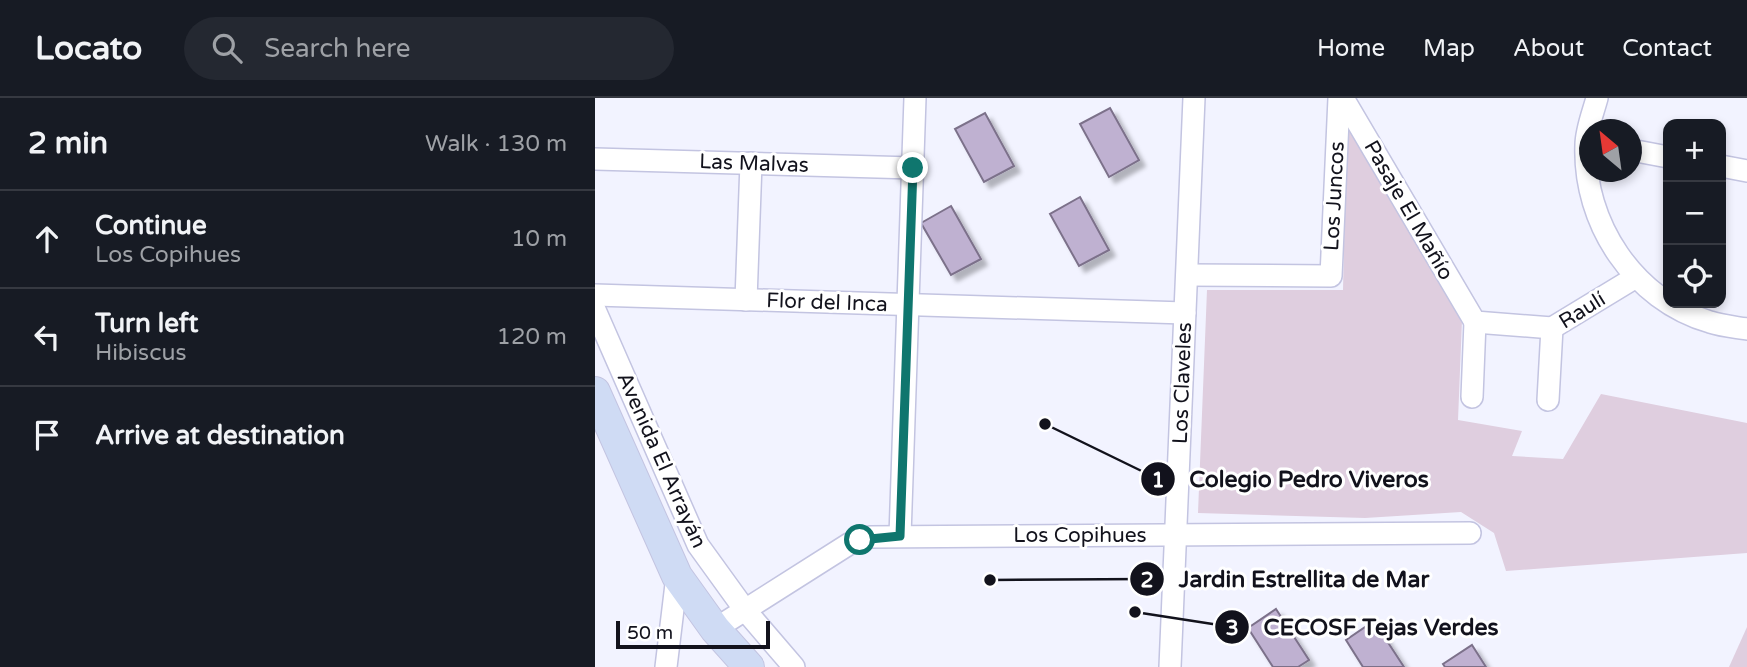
<!DOCTYPE html>
<html lang="en">
<head>
<meta charset="utf-8">
<style>
  body { margin:0; font-family:"Varela Round",sans-serif; background:#242831; color:#f1f3f6 }
  .controls { position:absolute; right:21px; top:21px; display:grid; overflow:hidden; border-radius:14px; box-shadow:0 4px 10px #0003 }
  .controls button { width:63px; height:63px; display:grid; place-items:center; padding:0; border:0; border-bottom:2px solid #363941; background:#171b24; color:#f1f3f6; font:35px sans-serif }
  .compass { position:absolute; left:984px; top:21px; width:63px; height:63px; border-radius:50%; background:#171b24; box-shadow:0 4px 10px #0003; rotate:331deg }
  .scale { position:absolute; left:21px; bottom:18px; width:154px; box-sizing:border-box; padding-left:7px; border:4px solid #12121c; border-top:0; font-size:19px; line-height:24px; white-space:nowrap; color:#12121c; -webkit-text-stroke:5px #fff; paint-order:stroke }
  .stop { position:absolute; width:21px; height:21px; margin:-16px; border:5px solid #0f766e; border-radius:50%; background:#fff }
  .stop.end { background:#0f766e; border-color:#fff; box-shadow:0 2px 7px #0008 }
  .list { margin:0; padding:0; list-style:none }
  h2 { display:flex; justify-content:space-between; align-items:center; height:91px; margin:0; padding:0 28px; font-size:30px }
  h2 small { font-size:23px; font-weight:400; color:#9ea1a6 }
  .list li { display:grid; grid-template-columns:46px 1fr auto; gap:21px; align-items:center; box-sizing:border-box; height:98px; padding:0 28px; border-top:2px solid #363941 }
  .list b { display:block; font-size:26px; white-space:nowrap }
  .list p { margin:0; font-size:23px; white-space:nowrap; color:#9ea1a6 }
  .list em { font-size:23px; font-style:normal; color:#9ea1a6 }
  .icon { flex:none; width:38px; height:38px; fill:none; stroke:currentColor; stroke-width:2; stroke-linecap:round; stroke-linejoin:round }
  .map { position:relative; flex:none; width:1152px; height:569px; overflow:hidden }
  header { display:flex; align-items:center; gap:42px; box-sizing:border-box; height:98px; padding:0 35px; background:#171b24; border-bottom:2px solid #363941 }
  header strong { font-size:33px }
  nav { display:flex; gap:38px; margin-inline-start:auto; font-size:24px }
  .search { width:490px; height:63px; background:#242831; display:flex; align-items:center; gap:18px; box-sizing:border-box; padding:0 24px; border-radius:38px; color:#9ea1a6; font-size:26px }
  main { display:flex }
  aside { flex:1; background:#171b24 }
  .map>svg:first-child { display:block }
</style>
</head>
<body>
<header>
<strong>Locato</strong>
<div class="search"><svg class="icon" aria-label="search" viewBox="0 0 24 24"><circle cx="10" cy="10" r="6"/><path d="M15 15l6 6"/></svg>Search here</div>
<nav><a>Home</a><a>Map</a><a>About</a><a>Contact</a></nav>
</header>
<main>
<aside>
<h2>2 min<small>Walk · 130 m</small></h2>
<ul class="list">
<li><svg class="icon" aria-label="ahead" viewBox="0 0 24 24"><path d="M12 20V5M6 11l6-6 6 6"/></svg><div><b>Continue</b><p>Los Copihues</p></div><em>10 m</em></li>
<li><svg class="icon" aria-label="left" viewBox="0 0 24 24"><path d="M17 20v-9H6M10 6l-5 5 5 5"/></svg><div><b>Turn left</b><p>Hibiscus</p></div><em>120 m</em></li>
<li><svg class="icon" aria-label="arrive" viewBox="0 0 24 24"><path d="M6 21V4h12l-3 4 3 4H6"/></svg><div><b>Arrive at destination</b></div></li>
</ul>
</aside>
<div class="map">
<svg width="1152" height="569" viewBox="0 0 1152 569">
  <defs>
    <filter id="shadow"><feDropShadow dx="6" dy="6" stdDeviation="2" flood-color="#0004"/></filter>
  </defs>
  <rect width="100%" height="100%" fill="#f2f3ff"/>
  <!-- green -->
  <g fill="#dfcedf">
    <path d="M752,20l115,202 -4,100 64,11 -10,25 51,3 38,-65 146,29v130l-241,18 -12,-38 -33,-21 -96,6 -167,-5 9,-223h136z"/>
    <path d="M1152,529v40h-18z"/>
  </g>
  <!-- building -->
  <g fill="#bfb1d1" stroke="#7c718a" stroke-width="2" filter="url(#shadow)">
    <path d="M515,10l29,52 -30,17 -29,-53z"/>
    <path d="M390,15l29,53 -30,16 -29,-53z"/>
    <path d="M485,99l29,53 -30,16 -29,-52z"/>
    <path d="M356,108l30,53 -30,16 -30,-52z"/>
    <path d="M681,511l33,51 -11,7h-25l-25,-39z"/>
    <path d="M779,523l30,46h-41l-17,-27z"/>
    <path d="M877,547l14,22h-41l-2,-3z"/>
  </g>
  <g fill="none" stroke-linecap="round" stroke-linejoin="round">
    <!-- street casing -->
    <g stroke="#c3c4e1" stroke-width="24">
      <g id="street">
        <path d="M748,0l132,224 77,6"/>
        <path d="M1002,0c-4,15 -11,32 -11,47 -3,78 48,155 124,177 12,4 25,5 37,7"/>
        <path d="M1036,52l37,7"/>
        <path d="M0,61l318,9"/>
        <path d="M1126,68l26,5"/>
        <path d="M592,177l144,1 8,-178"/>
        <path d="M0,197l590,18"/>
        <path d="M151,202l5,-137"/>
        <path d="M0,212l103,235 47,65 49,57"/>
        <path d="M957,230l84,-51"/>
        <path d="M877,299l3,-75"/>
        <path d="M953,302l4,-72"/>
        <path d="M305,438l15,-438"/>
        <path d="M120,531l134,-85 21,-7 600,-4"/>
        <path d="M71,569l11,-91"/>
        <path d="M575,569l24,-569"/>
      </g>
    </g>
    <!-- secondary casing -->
    <g stroke="#c3c4e1" stroke-width="32">
      <path id="secondary" d="M0,294l82,184 38,53 34,38"/>
    </g>
    <!-- street -->
    <use href="#street" stroke="#fff" stroke-width="21"/>
    <!-- secondary -->
    <use href="#secondary" stroke="#cfdbf4" stroke-width="30"/>
  </g>
  <g fill="none" stroke-linecap="round" stroke-linejoin="round">
    <!-- route -->
    <path stroke="#0f766e" stroke-width="9" d="M265,442l40,-4 13,-368"/>
  </g>
  <g text-anchor="middle" stroke-width="6" stroke-linejoin="round" paint-order="stroke">
    <!-- street labels -->
    <g font-size="21" fill="#12121c" stroke="#fff">
      <text transform="translate(159 65) rotate(2)" y="7">Las Malvas</text>
      <text transform="translate(739 98) rotate(-87)" y="7">Los Juncos</text>
      <text transform="translate(814 112) rotate(60)" y="7">Pasaje El Mañío</text>
      <text transform="translate(232 204) rotate(2)" y="7">Flor del Inca</text>
      <text transform="translate(987 212) rotate(-32)" y="7">Raulí</text>
      <text transform="translate(587 285) rotate(-88)" y="7">Los Claveles</text>
      <text transform="translate(67 362) rotate(66)" y="7">Avenida El Arrayán</text>
      <text x="485" y="444">Los Copihues</text>
    </g>
  </g>
  <!-- callouts -->
  <path fill="none" stroke="#12121c" stroke-width="2.5" d="M450 326L563 381M395 482L552 481M540 514L637 529"/>
  <g fill="#12121c" stroke="#fff" stroke-width="2.5">
    <circle cx="450" cy="326" r="7"/>
    <circle cx="395" cy="482" r="7"/>
    <circle cx="540" cy="514" r="7"/>
    <circle cx="563" cy="381" r="18"/>
    <circle cx="552" cy="481" r="18"/>
    <circle cx="637" cy="529" r="18"/>
  </g>
  <g font-size="21" text-anchor="middle" font-weight="bold" fill="#fff">
    <text x="563" y="389">1</text>
    <text x="552" y="489">2</text>
    <text x="637" y="537">3</text>
  </g>
  <g font-size="23" text-anchor="middle" font-weight="bold" fill="#12121c" stroke="#fff" stroke-width="6" stroke-linejoin="round" paint-order="stroke">
    <text x="714" y="389">Colegio Pedro Viveros</text>
    <text x="709" y="489">Jardin Estrellita de Mar</text>
    <text x="786" y="537">CECOSF Tejas Verdes</text>
  </g>
</svg>
<div class="controls">
<button>+</button>
<button>−</button>
<button><svg class="icon" aria-label="locate" viewBox="0 0 24 24"><circle cx="12" cy="12" r="6"/><path d="M12 2v4M12 18v4M2 12h4M18 12h4"/></svg></button>
</div>
<svg class="compass" viewBox="-18 -18 36 36"><path d="M0-13l5 13h-10z" fill="#e53935"/><path d="M0 13l5-13h-10z" fill="#9ea1a6"/></svg>
<div class="scale">50 m</div>
<div class="stop" style="left:265px;top:442px"></div>
<div class="stop end" style="left:318px;top:70px"></div>
</div>
</main>
</body>
</html>
